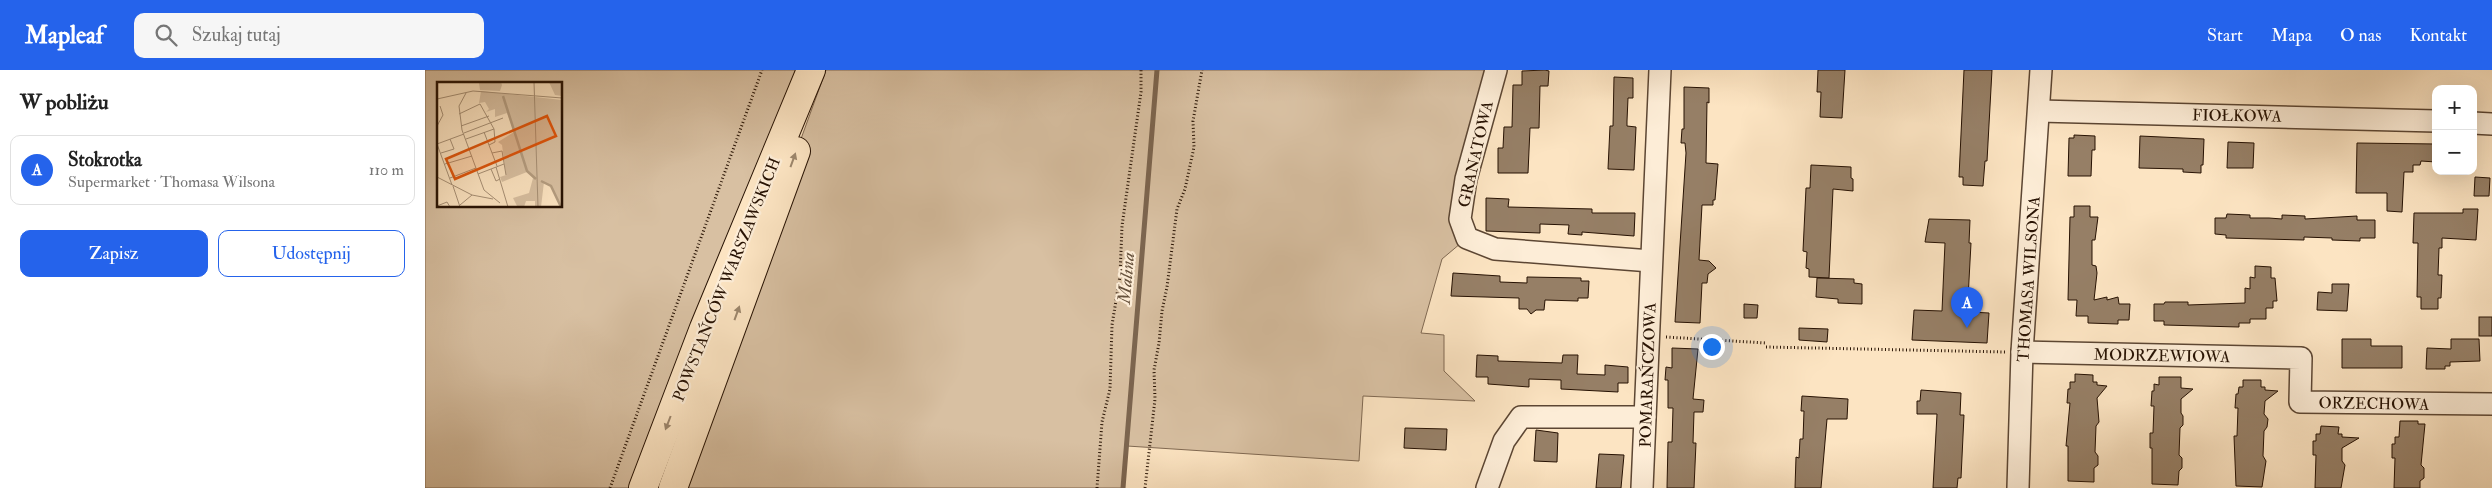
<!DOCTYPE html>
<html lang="pl">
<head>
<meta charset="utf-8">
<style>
  body { margin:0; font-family:"IM FELL Double Pica",serif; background:#f6f6f6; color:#222 }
  .controls { position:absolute; right:15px; top:15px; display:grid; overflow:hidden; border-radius:10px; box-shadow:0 5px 20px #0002 }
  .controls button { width:45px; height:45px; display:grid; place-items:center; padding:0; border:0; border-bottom:1px solid #e0e0e0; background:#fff; color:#222; font:25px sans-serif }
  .you { position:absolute; left:1286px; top:276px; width:18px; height:18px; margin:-12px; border:4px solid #fff; border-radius:50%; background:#1a73e8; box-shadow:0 0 0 8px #1a73e833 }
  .badge { display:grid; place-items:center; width:32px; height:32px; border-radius:50%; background:#2563eb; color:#fff; font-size:16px; font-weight:700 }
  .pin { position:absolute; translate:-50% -41px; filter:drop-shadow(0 1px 2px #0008) }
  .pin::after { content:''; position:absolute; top:26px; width:18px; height:15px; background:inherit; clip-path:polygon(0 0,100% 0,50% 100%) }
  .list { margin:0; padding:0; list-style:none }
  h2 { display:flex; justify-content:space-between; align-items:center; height:65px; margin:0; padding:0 20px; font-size:21px }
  h2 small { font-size:16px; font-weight:400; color:#767676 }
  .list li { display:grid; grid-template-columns:32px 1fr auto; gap:15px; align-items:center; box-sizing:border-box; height:70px; margin:0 10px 10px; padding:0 10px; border:1px solid #e0e0e0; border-radius:10px }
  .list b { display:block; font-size:19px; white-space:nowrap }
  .list p { margin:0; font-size:16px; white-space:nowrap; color:#767676 }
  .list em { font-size:16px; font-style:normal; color:#767676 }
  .actions { display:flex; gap:10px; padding:15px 20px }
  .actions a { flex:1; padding:11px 0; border:1px solid #2563eb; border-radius:10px; text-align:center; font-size:18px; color:#2563eb }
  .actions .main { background:#2563eb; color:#fff }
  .icon { flex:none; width:28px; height:28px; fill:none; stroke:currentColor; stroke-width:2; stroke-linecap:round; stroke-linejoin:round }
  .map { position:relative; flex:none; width:2067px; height:418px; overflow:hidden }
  header { display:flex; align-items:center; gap:30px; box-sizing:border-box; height:70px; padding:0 25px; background:#2563eb; color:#fff }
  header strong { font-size:24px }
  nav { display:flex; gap:28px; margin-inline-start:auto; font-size:18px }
  .search { width:350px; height:45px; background:#f6f6f6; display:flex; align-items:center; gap:12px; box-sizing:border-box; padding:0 18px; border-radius:10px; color:#767676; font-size:19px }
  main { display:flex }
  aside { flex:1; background:#fff }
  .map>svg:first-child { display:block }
</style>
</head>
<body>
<header>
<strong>Mapleaf</strong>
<div class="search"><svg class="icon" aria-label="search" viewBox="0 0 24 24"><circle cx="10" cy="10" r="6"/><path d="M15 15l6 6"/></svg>Szukaj tutaj</div>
<nav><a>Start</a><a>Mapa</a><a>O nas</a><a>Kontakt</a></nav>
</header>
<main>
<aside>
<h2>W pobliżu<small></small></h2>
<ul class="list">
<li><span class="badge">A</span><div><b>Stokrotka</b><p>Supermarket · Thomasa Wilsona</p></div><em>110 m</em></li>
</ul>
<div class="actions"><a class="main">Zapisz</a><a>Udostępnij</a></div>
</aside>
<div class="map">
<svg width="2067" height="418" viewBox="0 0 2067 418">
  <rect width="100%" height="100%" fill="#fce4c2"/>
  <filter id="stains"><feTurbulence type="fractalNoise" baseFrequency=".004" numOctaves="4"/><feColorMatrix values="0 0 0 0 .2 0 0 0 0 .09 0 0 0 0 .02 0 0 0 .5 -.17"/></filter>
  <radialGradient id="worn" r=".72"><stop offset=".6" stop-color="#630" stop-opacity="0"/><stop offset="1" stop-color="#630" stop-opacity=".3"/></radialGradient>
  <!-- green -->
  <g fill="#d8c0a2" stroke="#806952" fill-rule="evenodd">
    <path d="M0,0h386l-168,418h-218zM14,14h122v122h-122z"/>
    <path d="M401,0h670l-30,109 1,59 -25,21 -21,74 23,2v36l31,30 -112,-5 -4,65 -232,-15 -4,42h-439l37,-129z"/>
  </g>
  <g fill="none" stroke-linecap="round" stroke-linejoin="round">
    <!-- stream -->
    <path stroke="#7c654f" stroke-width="5" d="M698,418l34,-418"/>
  </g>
  <!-- building -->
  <g fill="#967f66" stroke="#271203">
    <path d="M1120,0l4,1 -1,15h-8l-1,42h-9l-2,45h-30v-25h5l1,-21h8l1,-42h9v-14z"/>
    <path d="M1393,0h27l-3,48 -22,-1 1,-25h-4z"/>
    <path d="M1539,0h28l-5,91h-2l-2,25 -20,-1v-8h-4z"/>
    <path d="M1189,7l19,1v20h-5l-1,23v5l9,1 -2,43 -26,-1 2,-43h3z"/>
    <path d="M1259,17l25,1v15l-2,-1 -1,61 12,1 -3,36h-2v5h-11l-3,55 10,1 7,7 -8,6 -1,9h-5l-2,40 -25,-1 11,-169 -1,-10h-4l1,-14h2z"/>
    <path d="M1649,65l21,1v14h-3l-1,26h-23l1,-38h5z"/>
    <path d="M1715,66l64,3 -1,26h-2v8l-18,-1v-3l-44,-1z"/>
    <path d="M1803,72l26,1 -1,25h-26z"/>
    <path d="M1932,73l79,1v18l-15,-1 -1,4h-7v7h-9l-2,40 -15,-1v-18h-31z"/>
    <path d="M1386,95l40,2v11l2,1v12l-20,-2 -4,89 -20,-1v-8l-3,-1 1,-16 -4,-1 3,-63h4z"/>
    <path d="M2050,107l15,1 -1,18h-15z"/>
    <path d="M1061,128l23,1 -1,8 84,2v4h43l-1,23 -52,-4v3l-14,-1 1,-9 -29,-1v9l-54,-2z"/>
    <path d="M1649,136h16v11h8l-3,23h-3v25l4,1 1,7 -3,27 13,-3v3l11,-3 1,7h11l-1,16h-11v4l-30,-1v-7h-12l1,-16h-9l2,-83h4z"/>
    <path d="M2038,139h15l-2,31 -34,-2v10h-3l-1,27h4l-1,23h-3v11h-17v-12h-4l1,-54h-5l1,-30h49z"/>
    <path d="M1802,144l23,1v3h19l13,1v-4l23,1v3l52,-3v4h18v18h-15v3l-28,-1v-2l-28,-1v3l-78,-2v-3l-11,-1v-16h11z"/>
    <path d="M1504,149l41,1 -1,23h2l-3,56 3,1v12l18,1 -2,30 -75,-3 2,-30 28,1 3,-68 -20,-1z"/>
    <path d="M1830,196l16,1v11h4l2,23h-4v7h-7v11h-16v4h-11v4l-75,-2v-4h-10v-17h10l1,-2h23v3l57,-2v-15l5,1v-12l5,1z"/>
    <path d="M1028,203l47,3v6l27,1v-6l54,1v3h8l-1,17h-10v3l-33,-1 -1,10h-8l-5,4 -4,-5h-8v-11l-68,-2z"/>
    <path d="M1392,208l37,1v4l8,1v20l-24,-1v-4l-22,-2z"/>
    <path d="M1907,214h17l-2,27 -30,-1 1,-18 14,1z"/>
    <path d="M1319,234l14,1 -1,13h-13z"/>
    <rect x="2054" y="247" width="13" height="19"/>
    <path d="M1374,258l29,1 -1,13 -28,-2z"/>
    <path d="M1917,269h29v7h31v22h-60z"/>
    <path d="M2026,269h28l1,22 -30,1v4h-5v3h-19l1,-21 24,1z"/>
    <path d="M1247,278l26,1 -5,50 11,1 -1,12h-9l-1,31h3l-2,45h-27l1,-46h4l1,-34h-5v-28h-3l1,-13 6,1z"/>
    <path d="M1052,285l21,1v5l64,2 1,-8h15l-1,19 28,1v-10l23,2v16h-10v9l-57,-3v-9l-32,-1v8l-41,-3v-7h-12z"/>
    <path d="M1650,304l18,1v7h4v3l10,1 -10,12 2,24 -3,4 -1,26 3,4v9l-4,3v14l-26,-1v-35h-2l4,-43h-3l1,-14h2v-7h5z"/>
    <path d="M1734,307h22v11l12,1 -12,10v14l2,3v9l-3,3 -1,27 3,3v10l-3,3 -1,14 -26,-1v-36h-2v-15h3l1,-27h-3l1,-15h2v-7l5,1z"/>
    <path d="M1818,310h18v7h4v3l13,1 -13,10 -1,13 4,5 -1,8 -3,4 -1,25 3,5 -4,26 -26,-1 -2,-50h3l1,-28h-3l1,-14h2l1,-7h4z"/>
    <path d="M1496,320l40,3 -1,22h4l-3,63h-3l-1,10h-24l4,-74h-20v-13h3z"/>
    <path d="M1377,326l46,3 -1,20h-20l-6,69h-26l1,-31 3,1 1,-19h3l1,-28h-3z"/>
    <path d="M1975,351h18v3h7l-4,41 3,3v10l-4,3v7h-26l1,-30h-3v-14h3v-7h4z"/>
    <path d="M1896,356l18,1 -1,7h4v3l17,1 -17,10v13l3,4 -4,23h-26l1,-33h-3v-14h3v-7h4z"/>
    <path d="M980,358l42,1 -1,21 -42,-2z"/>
    <path d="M1111,360l22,3 -1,29 -23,-1z"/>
    <path d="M1174,384l25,1 -3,33h-25z"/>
  </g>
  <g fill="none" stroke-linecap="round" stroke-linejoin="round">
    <!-- minor casing -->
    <g stroke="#5c4633" stroke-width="24">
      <g id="minor">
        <path d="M1071,0l-30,109 -6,40 7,19 28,11 156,12"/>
        <path d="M1614,41l397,10"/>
        <path d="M2048,53l19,1"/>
        <path d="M1597,282l279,6 -1,44 192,2"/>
        <path d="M1062,418l17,-47 17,-24h124"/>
        <path d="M1217,418l18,-418"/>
        <path d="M1593,418l4,-136 19,-282"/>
      </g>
    </g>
    <!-- major casing -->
    <g stroke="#271203" stroke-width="30">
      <g id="major">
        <path d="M218,418l61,-160 107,-258"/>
        <path d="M248,418l123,-337"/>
      </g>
    </g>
    <!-- path -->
    <g stroke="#271203" stroke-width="3" stroke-dasharray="1 2.5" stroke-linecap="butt">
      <path d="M1241,267l100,6"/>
      <path d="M1341,277l239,5"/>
      <path d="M185,418l152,-418"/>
      <path d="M672,418l5,-66 8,-33 2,-64 8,-49 2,-50 19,-134v-22"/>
      <path d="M720,418l10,-89 -1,-29 5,-27 3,-32 5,-24 10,-78 8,-20 9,-42 -1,-26 9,-51"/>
    </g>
    <!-- minor -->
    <use href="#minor" stroke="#fdedd7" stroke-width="21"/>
    <!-- major -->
    <use href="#major" stroke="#fce4c2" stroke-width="28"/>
  </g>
  <!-- one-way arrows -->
  <defs><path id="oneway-solid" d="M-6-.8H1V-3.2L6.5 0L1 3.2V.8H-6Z" transform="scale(1.25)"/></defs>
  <g fill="#9c866c">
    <use href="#oneway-solid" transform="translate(368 90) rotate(-70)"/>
    <use href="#oneway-solid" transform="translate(312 243) rotate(-70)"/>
    <use href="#oneway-solid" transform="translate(243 353) rotate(111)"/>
  </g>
  <g text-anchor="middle" stroke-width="4.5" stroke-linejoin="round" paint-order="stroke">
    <!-- street labels -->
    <g font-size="16" fill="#271203" stroke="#fdedd7">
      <text transform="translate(1812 45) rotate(1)" y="6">FIOŁKOWA</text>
      <text transform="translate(1050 84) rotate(-77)" y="6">GRANATOWA</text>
      <text transform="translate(301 209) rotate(-68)" y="6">POWSTAŃCÓW WARSZAWSKICH</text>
      <text transform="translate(1603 209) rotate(-86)" y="6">THOMASA WILSONA</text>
      <text transform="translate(1737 285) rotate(1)" y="6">MODRZEWIOWA</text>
      <text transform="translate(1222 305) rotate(-88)" y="6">POMARAŃCZOWA</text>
      <text transform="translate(1949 333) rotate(1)" y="6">ORZECHOWA</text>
    </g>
    <!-- water labels -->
    <g font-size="18" font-style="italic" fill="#66513c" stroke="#fdedd7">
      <text transform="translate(701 208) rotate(-85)" y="6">Malina</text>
    </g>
  </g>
  <!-- overview -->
  <g transform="translate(12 12)">
    <rect width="125" height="125" fill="#fce4c2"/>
    <path d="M33,0h31l1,3 -2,6 -20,-1 -1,-7zM112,0h13v14l-7,-1zM44,9l81,9v107l-11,-21 -7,-4 -3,25h-6v-6h-9l-2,6 -7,-1 -4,-8 16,-5 4,-15 -6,-6 -25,10 -2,-5 6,-2 -4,-30 -4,-3 16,-10 -7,-19 -12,4v-8l-9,3 3,-3 -4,-7 -6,1z" fill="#d8c0a2"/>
    <path fill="none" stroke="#b49d81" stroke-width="2.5" d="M66,14l24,75 9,8M104,99l10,5 10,21"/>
    <path fill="none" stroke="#a79076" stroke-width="1" d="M97,0l4,125M29,11l-7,13 3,24 22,60 16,13M0,17l36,-8 89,7M43,22l14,25 1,13 -6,3M22,32l21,-10M0,44l6,-11 -3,-9M24,44l28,-10M47,50l13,34M27,51l39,-15M29,57l28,-10M4,71l13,-4 -4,-10M55,71l10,-2 4,24M8,82l27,-8M59,85l12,40M54,87l5,12 4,-2M41,92l26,-10M0,95l35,18 21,4M13,96l26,-10M15,103l-15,-41 27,-10M16,104l7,21M23,123l12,-10M0,124l10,-4 3,5"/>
    <path fill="#de550c" fill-opacity="0.15" stroke="#de550c" stroke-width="2.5" d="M110,34l9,20 -101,43 -9,-20z"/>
    <rect width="125" height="125" fill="none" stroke="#271203" stroke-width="2.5"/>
  </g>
  <rect width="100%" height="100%" filter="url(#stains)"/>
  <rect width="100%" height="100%" fill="url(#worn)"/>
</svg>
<div class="controls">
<button>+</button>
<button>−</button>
</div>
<div class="you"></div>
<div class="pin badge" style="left:1542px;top:258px">A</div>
</div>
</main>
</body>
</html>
